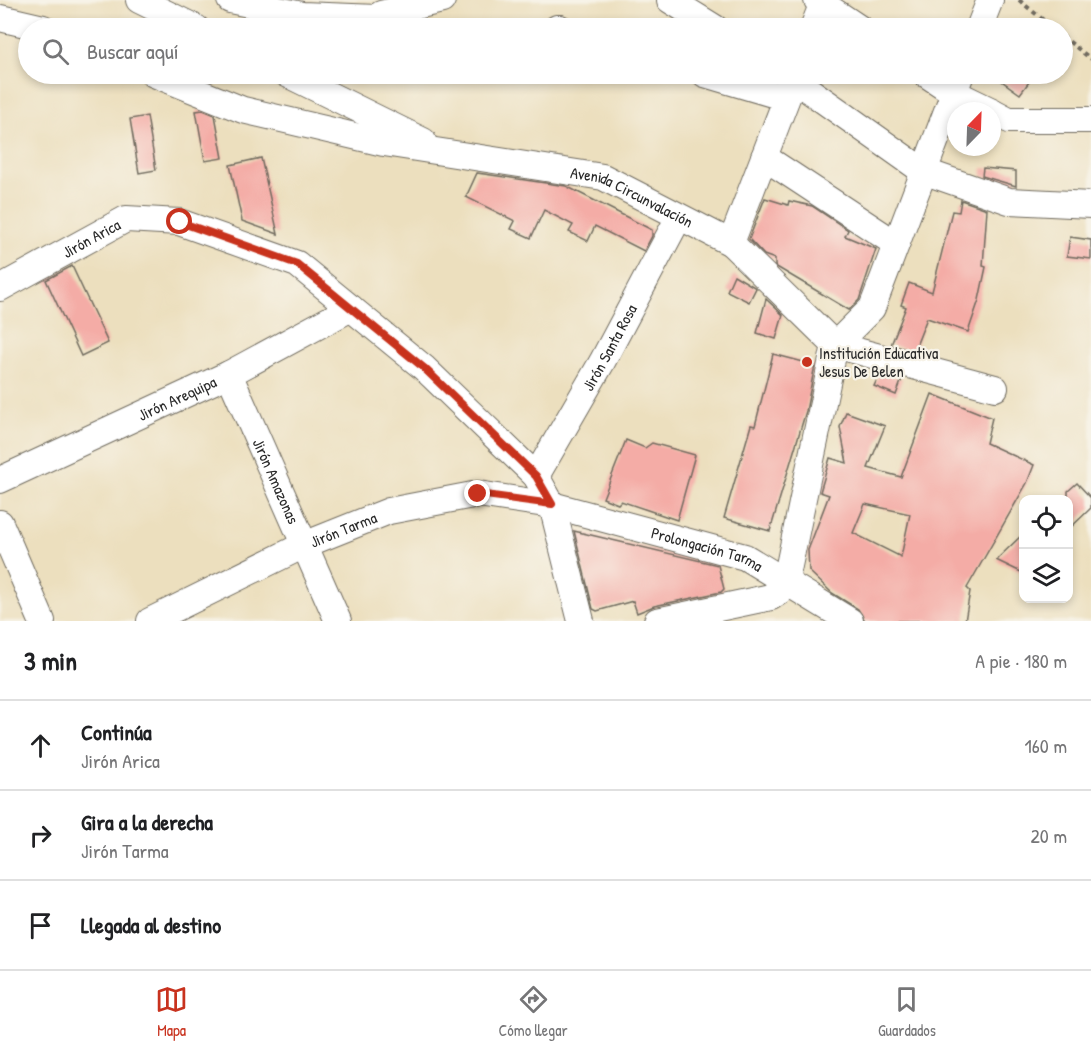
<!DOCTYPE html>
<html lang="es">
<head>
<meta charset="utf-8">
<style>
  body { margin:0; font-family:"Patrick Hand",sans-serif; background:#f6f6f6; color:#202124 }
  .controls { position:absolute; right:18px; bottom:18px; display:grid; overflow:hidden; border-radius:12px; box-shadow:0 3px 9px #0003 }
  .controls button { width:54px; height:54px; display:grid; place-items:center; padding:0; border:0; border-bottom:2px solid #e0e0e0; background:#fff; color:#202124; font:30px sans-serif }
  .compass { position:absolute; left:947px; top:102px; width:54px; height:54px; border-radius:50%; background:#fff; box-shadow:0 3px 9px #0003; rotate:23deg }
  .stop { position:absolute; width:18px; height:18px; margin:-14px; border:4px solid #c8321e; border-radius:50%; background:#fff }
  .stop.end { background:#c8321e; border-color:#fff; box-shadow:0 2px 6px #0008 }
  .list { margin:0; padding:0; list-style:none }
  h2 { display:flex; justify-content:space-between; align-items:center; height:78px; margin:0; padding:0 24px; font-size:26px }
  h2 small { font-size:20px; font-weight:400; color:#757577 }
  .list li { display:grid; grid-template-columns:39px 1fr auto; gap:18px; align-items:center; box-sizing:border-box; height:90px; padding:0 24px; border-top:2px solid #e0e0e0 }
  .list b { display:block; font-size:22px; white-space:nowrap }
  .list p { margin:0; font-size:20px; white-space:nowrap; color:#757577 }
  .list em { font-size:20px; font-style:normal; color:#757577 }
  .icon { flex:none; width:33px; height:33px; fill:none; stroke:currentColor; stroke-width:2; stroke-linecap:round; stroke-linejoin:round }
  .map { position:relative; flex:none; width:1091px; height:621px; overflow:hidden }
  .search { position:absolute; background:#fff; box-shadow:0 3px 9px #0003; left:18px; right:18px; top:18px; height:66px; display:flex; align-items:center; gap:15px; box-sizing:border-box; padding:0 21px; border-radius:33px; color:#757577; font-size:22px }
  .sheet { height:348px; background:#fff }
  nav { display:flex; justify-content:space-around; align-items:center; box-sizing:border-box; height:84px; border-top:2px solid #e0e0e0; background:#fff; font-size:16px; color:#757577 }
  nav a { display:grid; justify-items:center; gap:3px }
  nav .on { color:#c8321e }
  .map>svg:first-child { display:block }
</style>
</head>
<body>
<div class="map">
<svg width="1091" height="621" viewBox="0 0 1091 621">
  <rect width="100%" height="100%" fill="#f7f3e8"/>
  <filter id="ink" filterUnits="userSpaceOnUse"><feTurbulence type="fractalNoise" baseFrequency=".0167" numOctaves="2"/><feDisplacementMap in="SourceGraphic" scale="12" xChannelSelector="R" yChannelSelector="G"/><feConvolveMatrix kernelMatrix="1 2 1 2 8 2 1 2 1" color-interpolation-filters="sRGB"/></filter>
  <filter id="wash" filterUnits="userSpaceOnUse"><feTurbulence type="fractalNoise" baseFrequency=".008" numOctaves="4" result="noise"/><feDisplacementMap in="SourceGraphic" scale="24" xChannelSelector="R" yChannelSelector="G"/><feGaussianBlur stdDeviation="1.35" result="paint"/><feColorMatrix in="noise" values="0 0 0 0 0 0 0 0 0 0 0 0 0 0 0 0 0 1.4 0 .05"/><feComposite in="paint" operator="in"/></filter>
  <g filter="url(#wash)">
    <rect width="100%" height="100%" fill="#ecdfbe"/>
    <g id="blocks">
      <!-- building -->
      <g fill="#f4aca6" fill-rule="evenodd">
        <path d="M992,74h43l-15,20z"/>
        <path d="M203,110l12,5 8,43 -18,3 -9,-50z"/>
        <path d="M147,116l9,54 -17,3 -9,-54z"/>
        <path d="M261,158l17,76 -36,-13 -12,-56z"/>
        <path d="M983,168l33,3v15l-34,-10z"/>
        <path d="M477,173l89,13 86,44v6l-8,15 -49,-25 -7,15 -19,-9 4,-7 -29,-15 -13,28 -20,-9 4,-8 -49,-24z"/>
        <path d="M765,198l23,7 1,-4 23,5 36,24 -3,6 31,13 -17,51 -10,10 -74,-44v-7l-11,-4 -15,-16z"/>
        <path d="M961,200l26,9 -4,57 3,1 -7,33 -11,32 -41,-14 -13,33 -23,-6 15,-38 -5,-2 8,-22 23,9 20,-81 7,1z"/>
        <path d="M1070,237l21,3v19l-24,-3z"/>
        <path d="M72,266l36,77 -27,13 -35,-76z"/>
        <path d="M734,275l22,13 -7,14 -22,-11z"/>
        <path d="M766,299l17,16 -7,24 -19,-6z"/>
        <path d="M773,354l42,11 -9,46 -36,120 -46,-13 27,-93 4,1z"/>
        <path d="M880,373l22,6 -6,16 -22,-9z"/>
        <path d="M932,394l60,24 -6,25 48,22 -7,18 -60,105 3,3 -5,30h-100l-7,-12 -26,-16 -23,-22 -1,-21 21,-55 -9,-3 10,-34 17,5 -7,-36 6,-15 39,14 -17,42 33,9zM865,504l45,10 -9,43 -48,-24z"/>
        <path d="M626,440l19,8 7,-5 43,12 -18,65 -56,-19 -3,3 -15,-6z"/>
        <path d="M1077,483l14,15v10l-23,22v-39z"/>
        <path d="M574,531l144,34 6,24 -3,3 -67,14 -17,7 -4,-12 -36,10 -4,-2z"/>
        <path d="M1023,534v39l-27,-13z"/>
      </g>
    </g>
  </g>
  <g filter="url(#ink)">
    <use href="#blocks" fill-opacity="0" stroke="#6f6a5e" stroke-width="1.5"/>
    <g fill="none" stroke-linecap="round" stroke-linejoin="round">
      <!-- minor casing -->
      <g stroke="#6f6a5e" stroke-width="28">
        <g id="minor">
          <path d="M139,0l57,28"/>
          <path d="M230,0l72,15 75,3 4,-4 61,-14"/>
          <path d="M670,0l45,28"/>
          <path d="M817,0l42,28"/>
          <path d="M0,18l43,10"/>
          <path d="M557,28h3"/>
          <path d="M813,28l11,-28"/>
          <path d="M979,28l11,-28"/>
          <path id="s1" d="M154,74l89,36 141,33 219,34 128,66 104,102 -49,235 -6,11 -9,6 -114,24"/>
          <path d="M287,74l136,67"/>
          <path d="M705,74l81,24"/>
          <path d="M786,74l137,97 86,30 82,4"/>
          <path d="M926,74l27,18 39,19"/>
          <path d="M992,111l17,9h82"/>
          <path d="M764,157l132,87"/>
          <path d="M731,243l65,-169"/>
          <path id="s2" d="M0,288l126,-69 53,3 118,42 127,104 112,108 16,29 29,116"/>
          <path d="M835,345l37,-37 89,-234"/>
          <path d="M835,345l160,43"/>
          <path id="s3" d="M229,374l109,247"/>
          <path id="s4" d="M536,476l66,-114 77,-145"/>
          <path id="s5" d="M0,480l229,-106 122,-66"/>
          <path d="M0,523l42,98"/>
          <path id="s6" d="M150,621l154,-76 85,-34 89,-17 74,11 193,52 105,64"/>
        </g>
      </g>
      <!-- path -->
      <g stroke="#6f6a5e" stroke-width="4" stroke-dasharray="4.5 4.5" stroke-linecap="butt">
        <path d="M1019,0l34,28"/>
        <path d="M1062,36l29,23"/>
      </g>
      <!-- minor -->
      <use href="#minor" stroke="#fff" stroke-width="26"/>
    </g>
  </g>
  <g fill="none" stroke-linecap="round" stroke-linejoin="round" filter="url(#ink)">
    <!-- route -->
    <path stroke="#c8321e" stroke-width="8" d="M180,222l117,42 127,104 112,108 16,28 -74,-10"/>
  </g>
  <!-- markers -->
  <circle fill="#c8321e" stroke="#f7f3e8" stroke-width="2" cx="807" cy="362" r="6"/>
  <g text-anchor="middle" stroke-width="4.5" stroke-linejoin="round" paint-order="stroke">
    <!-- street labels -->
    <g font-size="16" fill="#2b2b2b" stroke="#f7f3e8">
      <text dy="6" stroke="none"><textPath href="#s1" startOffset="496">Avenida Circunvalación</textPath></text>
      <text dy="6" stroke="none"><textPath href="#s2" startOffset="104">Jirón Arica</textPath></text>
      <text dy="6" stroke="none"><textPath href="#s4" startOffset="148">Jirón Santa Rosa</textPath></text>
      <text dy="6" stroke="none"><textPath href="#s5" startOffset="195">Jirón Arequipa</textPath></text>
      <text dy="6" stroke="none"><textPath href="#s3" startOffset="117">Jirón Amazonas</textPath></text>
      <text dy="6" stroke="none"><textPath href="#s6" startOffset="214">Jirón Tarma</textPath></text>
      <text dy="6" stroke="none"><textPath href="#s6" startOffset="590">Prolongación Tarma</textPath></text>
    </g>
    <!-- poi labels -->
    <g font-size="16" fill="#2b2b2b" stroke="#f7f3e8" text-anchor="start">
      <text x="819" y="359">Institución Educativa<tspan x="819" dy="18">Jesus De Belen</tspan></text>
    </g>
  </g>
</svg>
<div class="controls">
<button><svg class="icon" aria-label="locate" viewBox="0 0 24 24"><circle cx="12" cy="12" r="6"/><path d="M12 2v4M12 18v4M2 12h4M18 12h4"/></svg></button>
<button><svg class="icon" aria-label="layers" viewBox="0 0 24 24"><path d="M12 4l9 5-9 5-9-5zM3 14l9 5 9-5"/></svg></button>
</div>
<svg class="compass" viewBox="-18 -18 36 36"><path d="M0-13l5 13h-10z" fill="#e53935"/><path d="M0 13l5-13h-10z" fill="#757577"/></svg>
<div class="stop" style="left:180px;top:222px"></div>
<div class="stop end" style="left:478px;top:494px"></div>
<div class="search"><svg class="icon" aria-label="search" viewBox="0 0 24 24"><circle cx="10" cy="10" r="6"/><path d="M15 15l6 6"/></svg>Buscar aquí</div>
</div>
<section class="sheet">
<h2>3 min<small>A pie · 180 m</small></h2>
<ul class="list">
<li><svg class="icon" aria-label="ahead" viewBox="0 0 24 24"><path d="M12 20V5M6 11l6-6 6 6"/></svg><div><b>Continúa</b><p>Jirón Arica</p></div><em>160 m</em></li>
<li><svg class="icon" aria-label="right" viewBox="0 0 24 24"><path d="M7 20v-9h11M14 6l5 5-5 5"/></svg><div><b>Gira a la derecha</b><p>Jirón Tarma</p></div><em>20 m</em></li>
<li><svg class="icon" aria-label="arrive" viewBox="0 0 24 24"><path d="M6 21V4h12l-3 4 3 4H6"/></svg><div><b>Llegada al destino</b></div></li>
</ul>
</section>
<nav>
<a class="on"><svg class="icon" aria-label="map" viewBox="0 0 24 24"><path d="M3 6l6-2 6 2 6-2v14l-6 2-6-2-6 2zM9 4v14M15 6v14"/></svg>Mapa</a>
<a><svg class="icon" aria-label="directions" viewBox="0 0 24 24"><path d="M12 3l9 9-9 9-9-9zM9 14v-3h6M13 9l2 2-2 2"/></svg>Cómo llegar</a>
<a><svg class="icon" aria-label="saved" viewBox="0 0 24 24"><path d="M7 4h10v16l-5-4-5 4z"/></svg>Guardados</a>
</nav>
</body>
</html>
